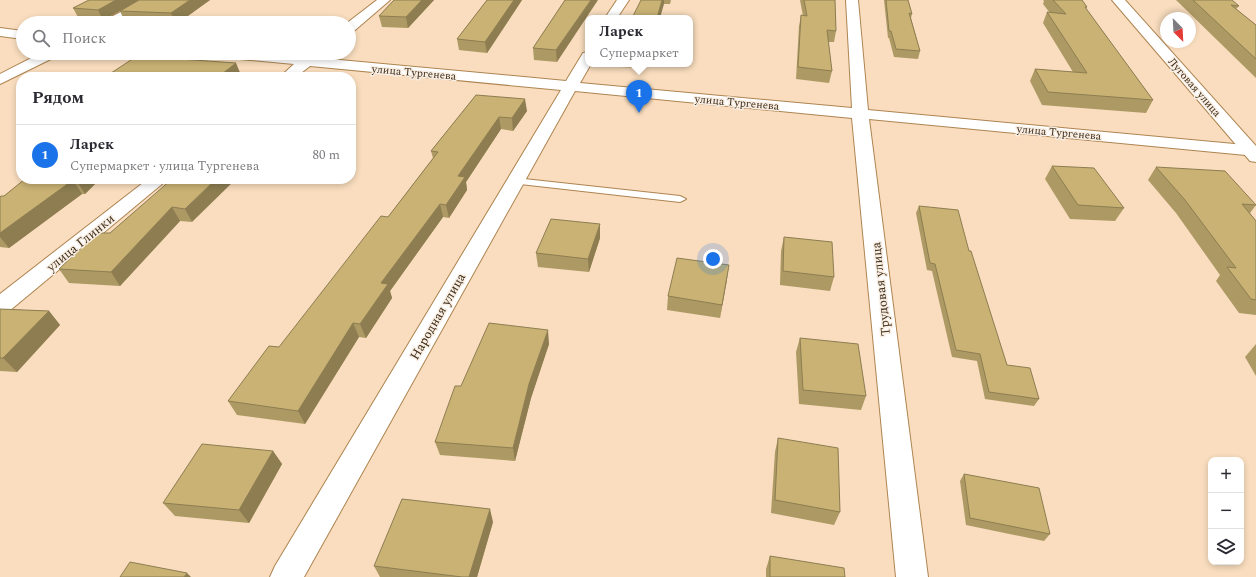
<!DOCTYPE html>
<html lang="ru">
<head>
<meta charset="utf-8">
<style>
  body { margin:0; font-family:Spectral,serif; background:#f2f2f3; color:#2b2b33 }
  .controls { position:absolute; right:12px; bottom:12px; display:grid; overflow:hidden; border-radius:8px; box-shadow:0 2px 6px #0003 }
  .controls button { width:36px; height:36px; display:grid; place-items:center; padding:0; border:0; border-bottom:1px solid #e1e1e2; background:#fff; color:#2b2b33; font:20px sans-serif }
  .compass { position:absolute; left:1160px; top:12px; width:36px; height:36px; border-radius:50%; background:#fff; box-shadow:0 2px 6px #0003; rotate:156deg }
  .you { position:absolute; left:713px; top:259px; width:14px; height:14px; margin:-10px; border:3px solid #fff; border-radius:50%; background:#1a73e8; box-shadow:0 0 0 6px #1a73e833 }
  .badge { display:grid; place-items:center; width:26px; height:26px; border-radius:50%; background:#1a73e8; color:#fff; font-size:13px; font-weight:700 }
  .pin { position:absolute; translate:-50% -33px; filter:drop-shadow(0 1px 2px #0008) }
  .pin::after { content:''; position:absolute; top:21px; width:14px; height:12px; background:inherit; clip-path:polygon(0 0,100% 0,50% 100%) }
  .popup { position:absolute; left:585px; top:15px; width:108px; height:52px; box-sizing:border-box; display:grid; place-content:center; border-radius:8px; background:#fff; filter:drop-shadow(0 1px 3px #0005); font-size:13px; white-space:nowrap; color:#7c7c81 }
  .popup b { font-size:15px; color:#2b2b33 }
  .popup::after { content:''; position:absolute; left:50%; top:100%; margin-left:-8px; border:8px solid transparent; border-top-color:#fff }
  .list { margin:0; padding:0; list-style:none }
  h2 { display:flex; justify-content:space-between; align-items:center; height:52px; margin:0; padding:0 16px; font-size:17px }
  h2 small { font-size:13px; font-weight:400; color:#7c7c81 }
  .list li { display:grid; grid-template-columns:26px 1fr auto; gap:12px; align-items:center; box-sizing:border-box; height:60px; padding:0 16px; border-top:1px solid #e1e1e2 }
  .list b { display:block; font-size:15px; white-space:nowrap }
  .list p { margin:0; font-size:13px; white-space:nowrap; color:#7c7c81 }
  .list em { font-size:13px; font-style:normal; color:#7c7c81 }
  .icon { flex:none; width:22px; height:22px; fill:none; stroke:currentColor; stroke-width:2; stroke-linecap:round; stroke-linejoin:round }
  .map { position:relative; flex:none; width:1256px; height:577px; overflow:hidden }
  .search { position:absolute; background:#fff; box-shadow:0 2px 6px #0003; left:16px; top:16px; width:340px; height:44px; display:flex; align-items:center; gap:10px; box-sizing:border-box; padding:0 14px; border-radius:22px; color:#7c7c81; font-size:15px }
  .panel { position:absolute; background:#fff; box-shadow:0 2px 6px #0003; left:16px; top:72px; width:340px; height:112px; border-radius:16px }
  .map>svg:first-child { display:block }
</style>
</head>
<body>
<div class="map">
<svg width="1256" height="577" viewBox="0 0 1256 577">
  <rect width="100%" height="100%" fill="#f9ddbe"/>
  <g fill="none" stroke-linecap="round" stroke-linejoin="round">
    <!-- lane casing -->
    <g stroke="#ae8451" stroke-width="2">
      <path id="lane" d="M515,178l165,18 6,3 -6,3 -169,-19 -1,-2 1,-2z"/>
    </g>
    <!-- street casing -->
    <g stroke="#ae8451" stroke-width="2">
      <g id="street">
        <path d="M145,0h15l-40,23h-16l1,-3z"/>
        <path d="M377,0h13l-36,31 -5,1v-9h-2z"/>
        <path d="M617,0h12l-12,18h-12z"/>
        <path d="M846,0h12l10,110 388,36v10l-387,-37 59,458h-32l-44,-459 -277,-27 -271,486h-34l5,-11 286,-476 -251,-24 -14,11h-16l14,-13 -76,-7 -5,-1 -2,-3h52l40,4 5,-4h10l2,3 -2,2 248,23 17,-28 5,-1v12h3l-11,19 272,25z"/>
        <path d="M0,28l23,3v8l-23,-3z"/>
        <path d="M41,53h18l-2,3 -57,28v-10z"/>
        <path d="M148,179h20l-160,133 -8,2v-20z"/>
      </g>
    </g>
    <!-- secondary casing -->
    <g stroke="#ae8451" stroke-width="2">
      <path id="secondary" d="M1112,0h13l131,146v16l-6,-1z"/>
    </g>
    <!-- lane -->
    <use href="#lane" fill="#fff" fill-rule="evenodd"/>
    <!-- street -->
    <use href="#street" fill="#fff" fill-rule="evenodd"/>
    <!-- secondary -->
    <use href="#secondary" fill="#fff" fill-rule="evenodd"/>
  </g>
  <!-- wall -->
  <g fill="#ad9964">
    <path d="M89,0h121l-32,23h-27l-26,-1 -5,-11 -17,9 -24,-1 -6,-11z"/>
    <path d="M394,0h40l-26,28 -26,-1 -3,-11z"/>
    <path d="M487,0h35l-35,53 -28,-3 -2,-11z"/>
    <path d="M565,0l-8,62 -23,-2 -1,-12z"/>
    <path d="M641,0h30l-1,4h-6z"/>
    <path d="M800,0h35l1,31 -2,11h-6l4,29 -3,12 -33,-4 3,-53 2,-11 2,1z"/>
    <path d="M884,0h24l4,14 -1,4 9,33 -2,8 -24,-2 -5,-19h-1z"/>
    <path d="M1043,0h39l5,7 -1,2 67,91 -7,13 -104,-8 -12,-24 5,-12 38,3 -30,-49 4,-11 3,1 -7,-9 1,-3z"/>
    <path d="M1176,0h56l7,6 -3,3 20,16v53z"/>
    <path d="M619,64h27l-1,4 -26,-1z"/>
    <path d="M476,95l51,16 -14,20 -12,-2 -35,53 1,8 -18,28 -6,-1 -53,74 2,7 -26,40 -7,-1 -54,87 -68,-9 -9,-14 51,-54 109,-130 45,-59 -2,-7z"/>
    <path d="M1052,166l72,42 -9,13 -45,-2 -25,-40z"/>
    <path d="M1156,167l100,38 -6,8 6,8v94l-17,-2 -23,-32 4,-6 -44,-62 -28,-33z"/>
    <path d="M25,179h75l-15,15h-3l-73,54 -9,-1v-50l4,-1z"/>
    <path d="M174,180l18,42 -12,-1 -60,65 -51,-3 -10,-14 51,-36z"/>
    <path d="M919,206l50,45 38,114 32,34 -5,7 -49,-7 -8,-38 -25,-4 -20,-86 -5,-1 -11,-57z"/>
    <path d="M784,237l50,40 -4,14 -50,-6 1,-34z"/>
    <path d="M600,238l-11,34 -51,-5 -2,-14z"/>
    <path d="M727,279l-7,39 -53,-8 1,-14z"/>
    <path d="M0,309l49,2 11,14 -43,47 -17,-1z"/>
    <path d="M800,338l66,58 -5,14 -62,-6 -3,-52z"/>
    <path d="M549,344l-18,54 -16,63 -75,-6 -5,-13 26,-56z"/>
    <path d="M1256,344v32l-11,-19z"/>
    <path d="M778,438l62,74 -6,13 -63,-12 4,-61z"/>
    <path d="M273,451l9,13 -33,59 -74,-7 -12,-13z"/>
    <path d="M964,474l86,60 -6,7 -78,-16 -6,-44z"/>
    <path d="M493,522l-16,55h-97l-6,-11z"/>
    <path d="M770,556l75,21h-79v-8z"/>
  </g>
  <!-- shaded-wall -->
  <g fill="#8d7d51">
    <path d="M116,0h26l-22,11 -17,9 -5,-10z"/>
    <path d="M190,0h20l-32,23h-3l-4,-10z"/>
    <path d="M422,0h12l-26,28 -2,-11z"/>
    <path d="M514,0h8l-35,53 -2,-11z"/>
    <path d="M591,0h7l-41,62 -1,-12z"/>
    <path d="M662,0h2v4l-4,14h-3z"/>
    <path d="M236,63l5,12 -3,2h-20z"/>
    <path d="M525,99l2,12 -14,20 -1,-13z"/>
    <path d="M499,117l2,12 -35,53 1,8 -18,28 -3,-13 12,-29z"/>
    <path d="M77,179h23l-15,15 -9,-14z"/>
    <path d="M216,179h20l-44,43 -7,-13z"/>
    <path d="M73,180l9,14 -73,54 -9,-11v-4z"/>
    <path d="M440,204l3,13 -53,74 2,7 -26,40 -6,-14 21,-41z"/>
    <path d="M172,207l8,14 -60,65 -9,-14z"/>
    <path d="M600,224v14l-11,34 -1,-13z"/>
    <path d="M729,265l-2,14 -7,39 2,-13z"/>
    <path d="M49,311l11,14 -43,47 -14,-14z"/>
    <path d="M353,323l6,14 -54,87 -7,-13z"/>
    <path d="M548,330l1,14 -18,54 -16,63 -2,-13 16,-64z"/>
    <path d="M273,451l9,13 -33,59 -10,-13z"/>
    <path d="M490,509l3,13 -16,55h-8z"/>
    <path d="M187,573l4,4h-7z"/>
  </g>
  <!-- building -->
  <g fill="#c9b274" stroke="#8d7d51">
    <path d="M89,0h27l-18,10 -25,-2z"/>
    <path d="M139,0h51l-19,13 -51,-2z"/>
    <path d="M394,0h28l-16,17 -27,-1z"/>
    <path d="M487,0h27l-29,42 -28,-3z"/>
    <path d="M565,0h26l-35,50 -23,-2z"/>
    <path d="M641,0h21l-5,18h-25z"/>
    <path d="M804,0h31l1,31 -9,-1 5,41 -34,-4 3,-52 6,1z"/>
    <path d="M886,0h22l4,14 -3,-1 11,38 -24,-2 -5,-18h-2z"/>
    <path d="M1053,0h29l5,7h-2l68,93 -105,-8 -13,-23 52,4 -40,-61 19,2z"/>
    <path d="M1193,0h39l7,6 -8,-1 25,20v34z"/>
    <path d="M137,56l99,7 -18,14h-113z"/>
    <path d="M476,95l49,4 -13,19 -13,-1 -41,59 7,1 -19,28 -6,-1 -59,79 7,1 -28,40 -7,-1 -55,88 -70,-10 41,-55 10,1 102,-131 7,1 50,-65 -7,-1z"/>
    <path d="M1052,166l42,2 30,40 -46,-3z"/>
    <path d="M1156,167l69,4 31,34 -14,-1 14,17v79l-5,-1 -24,-32 9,1 -51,-68z"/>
    <path d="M25,179h52l-1,1h-3l-73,53v-36l1,-1h3z"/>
    <path d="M172,179h44l-31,30 -13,-2 -61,65 -52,-3 38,-36h13z"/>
    <path d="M919,206l39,4 11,41h2l36,114 23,3 9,31 -50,-7 -9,-38 -24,-4 -21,-86 -5,-1z"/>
    <path d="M551,219l49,5 -12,35 -52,-6z"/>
    <path d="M784,237l48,5 2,35 -51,-6z"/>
    <path d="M677,258l52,7 -7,40 -54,-9z"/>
    <path d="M0,309l49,2 -46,47h-3z"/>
    <path d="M489,323l59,7 -19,54 -16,64 -78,-6 20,-56h6z"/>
    <path d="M800,338l58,6 8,52 -63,-6z"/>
    <path d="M778,438l60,10 2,64 -65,-12z"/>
    <path d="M202,444l71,7 -34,59 -76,-7z"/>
    <path d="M964,474l75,14 11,46 -80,-16z"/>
    <path d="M402,499l88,10 -21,68h-7l-88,-11z"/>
    <path d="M770,556l74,12 1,9h-75z"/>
    <path d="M130,562l57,11 -3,4h-64z"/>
  </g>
  <g text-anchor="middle" stroke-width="3" stroke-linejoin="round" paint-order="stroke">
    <!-- far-street labels -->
    <g font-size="11" fill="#3d2b15" stroke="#f8eee4">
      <text transform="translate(414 72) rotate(5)" y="4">улица Тургенева</text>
      <text transform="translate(1195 87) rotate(49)" y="4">Луговая улица</text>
      <text transform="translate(737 102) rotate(5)" y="4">улица Тургенева</text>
      <text transform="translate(1059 132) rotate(5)" y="4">улица Тургенева</text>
    </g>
    <!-- street labels -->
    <g font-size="13" fill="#3d2b15" stroke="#f8eee4">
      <text transform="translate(80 242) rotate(-39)" y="5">улица Глинки</text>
      <text transform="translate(880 289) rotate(-96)" y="5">Трудовая улица</text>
      <text transform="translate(437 316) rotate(-60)" y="5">Народная улица</text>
    </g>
  </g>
</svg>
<div class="controls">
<button>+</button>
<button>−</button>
<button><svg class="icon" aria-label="layers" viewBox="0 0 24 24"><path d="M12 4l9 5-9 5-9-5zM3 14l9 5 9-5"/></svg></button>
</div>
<svg class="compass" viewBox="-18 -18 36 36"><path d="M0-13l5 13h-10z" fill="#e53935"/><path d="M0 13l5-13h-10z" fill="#7c7c81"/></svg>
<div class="you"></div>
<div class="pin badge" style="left:639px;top:113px">1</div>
<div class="popup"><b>Ларек</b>Супермаркет</div>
<div class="search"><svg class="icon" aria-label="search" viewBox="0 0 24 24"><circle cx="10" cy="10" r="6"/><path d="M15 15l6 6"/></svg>Поиск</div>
<section class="panel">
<h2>Рядом<small></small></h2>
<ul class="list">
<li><span class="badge">1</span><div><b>Ларек</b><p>Супермаркет · улица Тургенева</p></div><em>80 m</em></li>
</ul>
</section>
</div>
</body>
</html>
